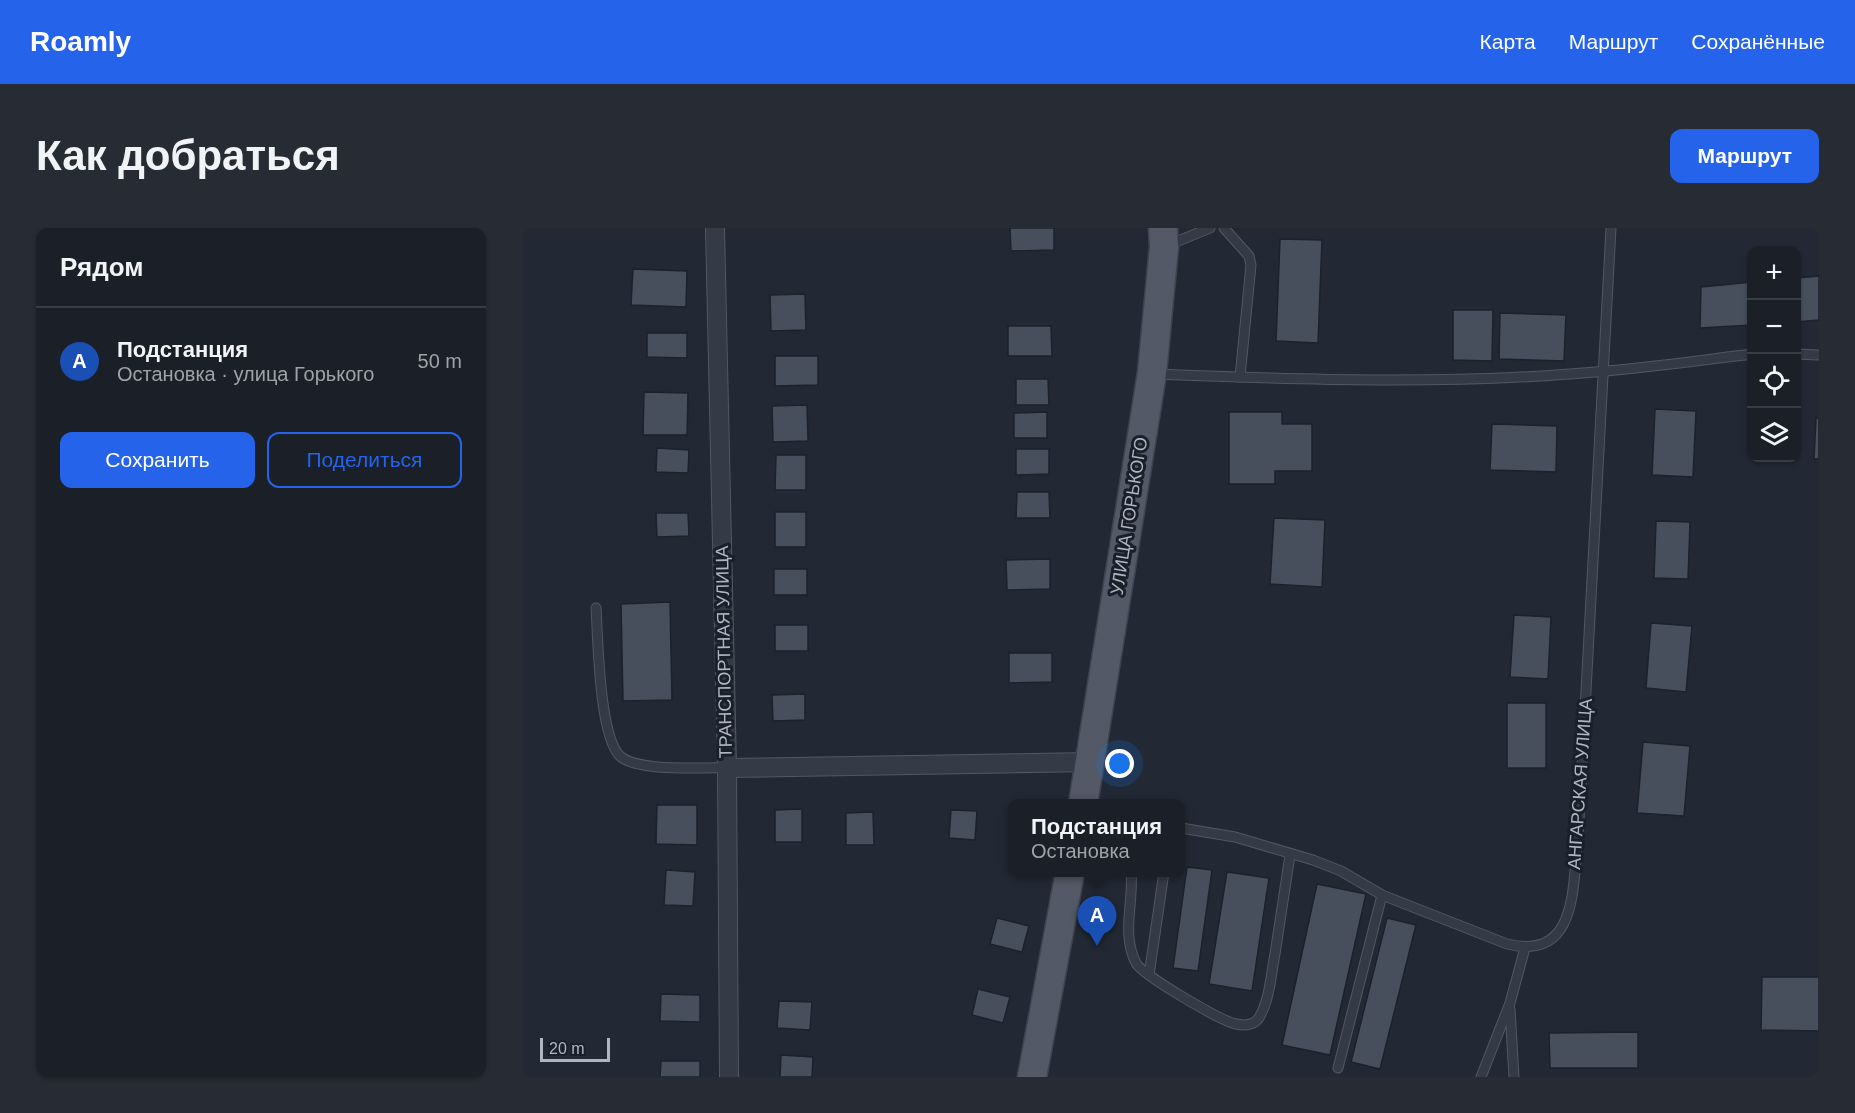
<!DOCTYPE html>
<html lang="ru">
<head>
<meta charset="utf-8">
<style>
  body { margin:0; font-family:Arial,sans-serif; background:#272c34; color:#f1f3f6 }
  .controls { position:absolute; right:18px; top:18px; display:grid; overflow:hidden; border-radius:12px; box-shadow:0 2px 4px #0004 }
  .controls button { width:54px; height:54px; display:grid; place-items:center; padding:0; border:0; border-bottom:2px solid #383d45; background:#1a1f28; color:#f1f3f6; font:30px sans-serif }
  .scale { position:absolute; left:18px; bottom:15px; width:70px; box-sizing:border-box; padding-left:6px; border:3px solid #afb5c2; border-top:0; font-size:16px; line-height:21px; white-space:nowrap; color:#afb5c2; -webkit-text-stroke:4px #1a202a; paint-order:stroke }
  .you { position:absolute; left:598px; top:536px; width:21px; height:21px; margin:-15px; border:4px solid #fff; border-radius:50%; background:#1a73e8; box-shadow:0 0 0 9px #1a73e833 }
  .badge { display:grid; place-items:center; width:39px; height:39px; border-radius:50%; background:#2563eb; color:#fff; font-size:20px; font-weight:700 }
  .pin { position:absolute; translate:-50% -50px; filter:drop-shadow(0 2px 3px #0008) }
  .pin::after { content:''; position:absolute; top:32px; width:21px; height:18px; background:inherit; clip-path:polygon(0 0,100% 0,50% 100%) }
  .popup { position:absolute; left:486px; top:571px; width:177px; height:78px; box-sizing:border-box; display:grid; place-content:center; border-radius:12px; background:#1a1f28; filter:drop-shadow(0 2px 4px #0005); font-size:20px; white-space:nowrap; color:#9fa2a8 }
  .popup b { font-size:22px; color:#f1f3f6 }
  .popup::after { content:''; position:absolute; left:50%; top:100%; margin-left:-12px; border:12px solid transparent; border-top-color:#1a1f28 }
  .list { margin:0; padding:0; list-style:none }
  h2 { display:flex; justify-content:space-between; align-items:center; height:78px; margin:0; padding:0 24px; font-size:26px }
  h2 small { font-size:20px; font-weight:400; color:#9fa2a8 }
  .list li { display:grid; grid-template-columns:39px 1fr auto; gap:18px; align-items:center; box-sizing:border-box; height:108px; padding:0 24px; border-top:2px solid #383d45 }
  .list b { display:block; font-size:22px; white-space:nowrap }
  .list p { margin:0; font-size:20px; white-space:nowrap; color:#9fa2a8 }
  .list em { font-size:20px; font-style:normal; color:#9fa2a8 }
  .actions { display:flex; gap:12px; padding:18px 24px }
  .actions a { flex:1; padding:14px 0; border:2px solid #2563eb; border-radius:12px; text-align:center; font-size:21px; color:#2563eb }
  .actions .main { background:#2563eb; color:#fff }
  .icon { flex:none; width:33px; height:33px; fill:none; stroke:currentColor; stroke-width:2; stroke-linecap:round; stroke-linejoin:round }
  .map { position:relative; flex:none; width:1297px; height:849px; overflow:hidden; border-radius:12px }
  header { display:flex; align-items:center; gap:36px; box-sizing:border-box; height:84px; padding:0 30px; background:#2563eb; color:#fff }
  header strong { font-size:28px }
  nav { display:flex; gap:33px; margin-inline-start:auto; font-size:21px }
  .intro { display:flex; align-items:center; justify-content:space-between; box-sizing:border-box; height:144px; padding:0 36px }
  h1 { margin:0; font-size:42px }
  .button { padding:15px 27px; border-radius:12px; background:#2563eb; color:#fff; font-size:21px; font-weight:700 }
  main { display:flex; gap:36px; padding:0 36px }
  aside { flex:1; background:#1a1f28; border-radius:12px; box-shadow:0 2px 4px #0004 }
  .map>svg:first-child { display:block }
</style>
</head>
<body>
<header>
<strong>Roamly</strong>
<nav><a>Карта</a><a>Маршрут</a><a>Сохранённые</a></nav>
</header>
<div class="intro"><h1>Как добраться</h1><a class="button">Маршрут</a></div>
<main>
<aside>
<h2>Рядом<small></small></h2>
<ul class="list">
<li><span class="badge" style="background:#1a4fb4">A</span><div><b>Подстанция</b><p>Остановка · улица Горького</p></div><em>50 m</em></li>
</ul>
<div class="actions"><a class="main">Сохранить</a><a>Поделиться</a></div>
</aside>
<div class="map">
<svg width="1297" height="849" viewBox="0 0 1297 849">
  <rect width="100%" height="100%" fill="#222935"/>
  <!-- building -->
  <g fill="#474f5d" stroke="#1c222c" stroke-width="1.5">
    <path d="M488,0h44v22l-43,1z"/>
    <path d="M758,11l42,1 -4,103 -42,-2z"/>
    <path d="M111,41l54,2 -1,36 -55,-2z"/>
    <path d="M1297,48v44l-23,2v-44z"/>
    <path d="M1230,54v43l-52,3 1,-41z"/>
    <path d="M283,66l1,36 -35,1 -1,-36z"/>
    <path d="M931,82h40l-1,51 -39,-1z"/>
    <path d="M978,85l66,2 -2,46 -65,-2z"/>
    <path d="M486,98h43l1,30h-44z"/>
    <path d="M125,105h40v25l-40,-1z"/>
    <path d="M253,128h43v29l-43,1z"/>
    <path d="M494,151h32l1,26h-33z"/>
    <path d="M122,164l44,1 -1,42h-44z"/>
    <path d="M285,177l1,36 -35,1 -1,-36z"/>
    <path d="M1133,181l41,2 -3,66 -41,-2z"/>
    <path d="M525,184v26h-33v-25z"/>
    <path d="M707,184h53v12h30v47h-37v13h-46z"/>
    <path d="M1294,190h3v41h-5z"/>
    <path d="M970,196l65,2 -1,46 -66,-2z"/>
    <path d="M135,220l32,2 -1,23 -32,-1z"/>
    <path d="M494,221h33v25l-33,1z"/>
    <path d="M254,227h30v35h-31z"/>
    <path d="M495,264h32l1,26h-34z"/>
    <rect x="253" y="284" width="31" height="35"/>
    <path d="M134,285h32l1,23 -32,1z"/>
    <path d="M752,290l51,2 -3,67 -52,-3z"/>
    <path d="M1134,293l34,1 -2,57 -34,-1z"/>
    <path d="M528,331v30l-43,1 -1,-30z"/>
    <rect x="252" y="341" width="33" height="26"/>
    <path d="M148,374l2,98 -49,1 -2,-97z"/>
    <path d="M992,387l37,2 -3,62 -38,-2z"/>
    <path d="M1129,395l41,3 -6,66 -40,-4z"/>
    <rect x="253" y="397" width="33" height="26"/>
    <path d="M487,425h43v29l-43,1z"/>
    <path d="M283,466v26l-32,1 -1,-26z"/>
    <rect x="985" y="475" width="39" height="65"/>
    <path d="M1121,514l47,4 -6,70 -47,-3z"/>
    <path d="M135,577h40v40l-41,-1z"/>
    <path d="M280,581v33h-27v-32z"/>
    <path d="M429,582l26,1 -2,29 -26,-2z"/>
    <path d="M351,584l1,33h-28v-32z"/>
    <path d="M665,639l25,3 -14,101 -25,-3z"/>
    <path d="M144,642l29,2 -2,34 -29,-1z"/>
    <path d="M705,644l42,6 -17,113 -43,-7z"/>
    <path d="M795,656l49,10 -36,161 -48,-10z"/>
    <path d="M475,690l32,8 -7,26 -32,-8z"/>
    <path d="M865,690l29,7 -36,144 -29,-7z"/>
    <path d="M1240,749h57v54l-58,-1z"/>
    <path d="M456,761l32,8 -7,26 -31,-8z"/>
    <path d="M139,766l39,1v27l-40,-1z"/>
    <path d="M257,773l33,1 -2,28 -33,-2z"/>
    <path d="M1116,804v36h-88l-1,-35z"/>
    <path d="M259,827l32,2 -1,20h-32z"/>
    <path d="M139,833h39v16h-40z"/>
  </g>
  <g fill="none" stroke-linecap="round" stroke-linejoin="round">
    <!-- lane casing -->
    <g stroke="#525863" stroke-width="11">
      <g id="lane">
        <path d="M702,0l25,28 2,9 -11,112"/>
        <path d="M644,18l44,-18"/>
        <path d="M1274,126l23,1"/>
        <path d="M633,146c146,6 305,11 451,-3 49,-4 97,-11 146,-17"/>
        <path d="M74,380c2,30 3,131 25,149 20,15 80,10 106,11"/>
        <path d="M659,600l54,9 78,23 28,11 41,24 125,49c71,17 65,-56 71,-105l33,-611"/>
        <path d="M609,644c3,30 -10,62 5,91 6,12 85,58 100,61 9,2 20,1 24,-8 10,-18 11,-42 15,-62 5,-33 10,-66 15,-99"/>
        <path d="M627,747l15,-103"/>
        <path d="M988,781l4,68"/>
        <path d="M816,840l44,-173"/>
        <path d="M959,849l29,-74 15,-55"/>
      </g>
    </g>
    <!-- street casing -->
    <g stroke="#525863" stroke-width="20">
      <g id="street">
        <path d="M193,0l12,540 2,309"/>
        <path d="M205,540l363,-6"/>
      </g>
    </g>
    <!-- primary casing -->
    <g stroke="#3e444f" stroke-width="31">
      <g id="primary">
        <path d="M561,576l69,-431 12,-126 -1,-19"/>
        <path d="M510,849l38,-205"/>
      </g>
    </g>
    <!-- lane -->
    <use href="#lane" stroke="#353b46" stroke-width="9"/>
    <!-- street -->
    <use href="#street" stroke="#353b46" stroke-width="18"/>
    <!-- primary -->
    <use href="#primary" stroke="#535966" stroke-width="28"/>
  </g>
  <g text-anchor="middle" stroke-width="6" stroke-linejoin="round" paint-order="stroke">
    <!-- street labels -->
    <g font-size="18" fill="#afb5c2" stroke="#1a202a">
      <text transform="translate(607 288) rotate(-81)" y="6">УЛИЦА ГОРЬКОГО</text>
      <text transform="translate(202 424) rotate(-91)" y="6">ТРАНСПОРТНАЯ УЛИЦА</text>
      <text transform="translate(1058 556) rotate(-86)" y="6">АНГАРСКАЯ УЛИЦА</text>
    </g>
  </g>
</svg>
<div class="controls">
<button>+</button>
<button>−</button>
<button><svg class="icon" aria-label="locate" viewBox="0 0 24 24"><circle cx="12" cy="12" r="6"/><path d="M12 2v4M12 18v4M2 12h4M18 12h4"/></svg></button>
<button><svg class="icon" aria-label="layers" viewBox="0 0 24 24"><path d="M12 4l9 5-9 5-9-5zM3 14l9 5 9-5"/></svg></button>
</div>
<div class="scale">20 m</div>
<div class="you"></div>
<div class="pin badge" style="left:575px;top:718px;background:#1a4fb4">A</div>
<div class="popup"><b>Подстанция</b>Остановка</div>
</div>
</main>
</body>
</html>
